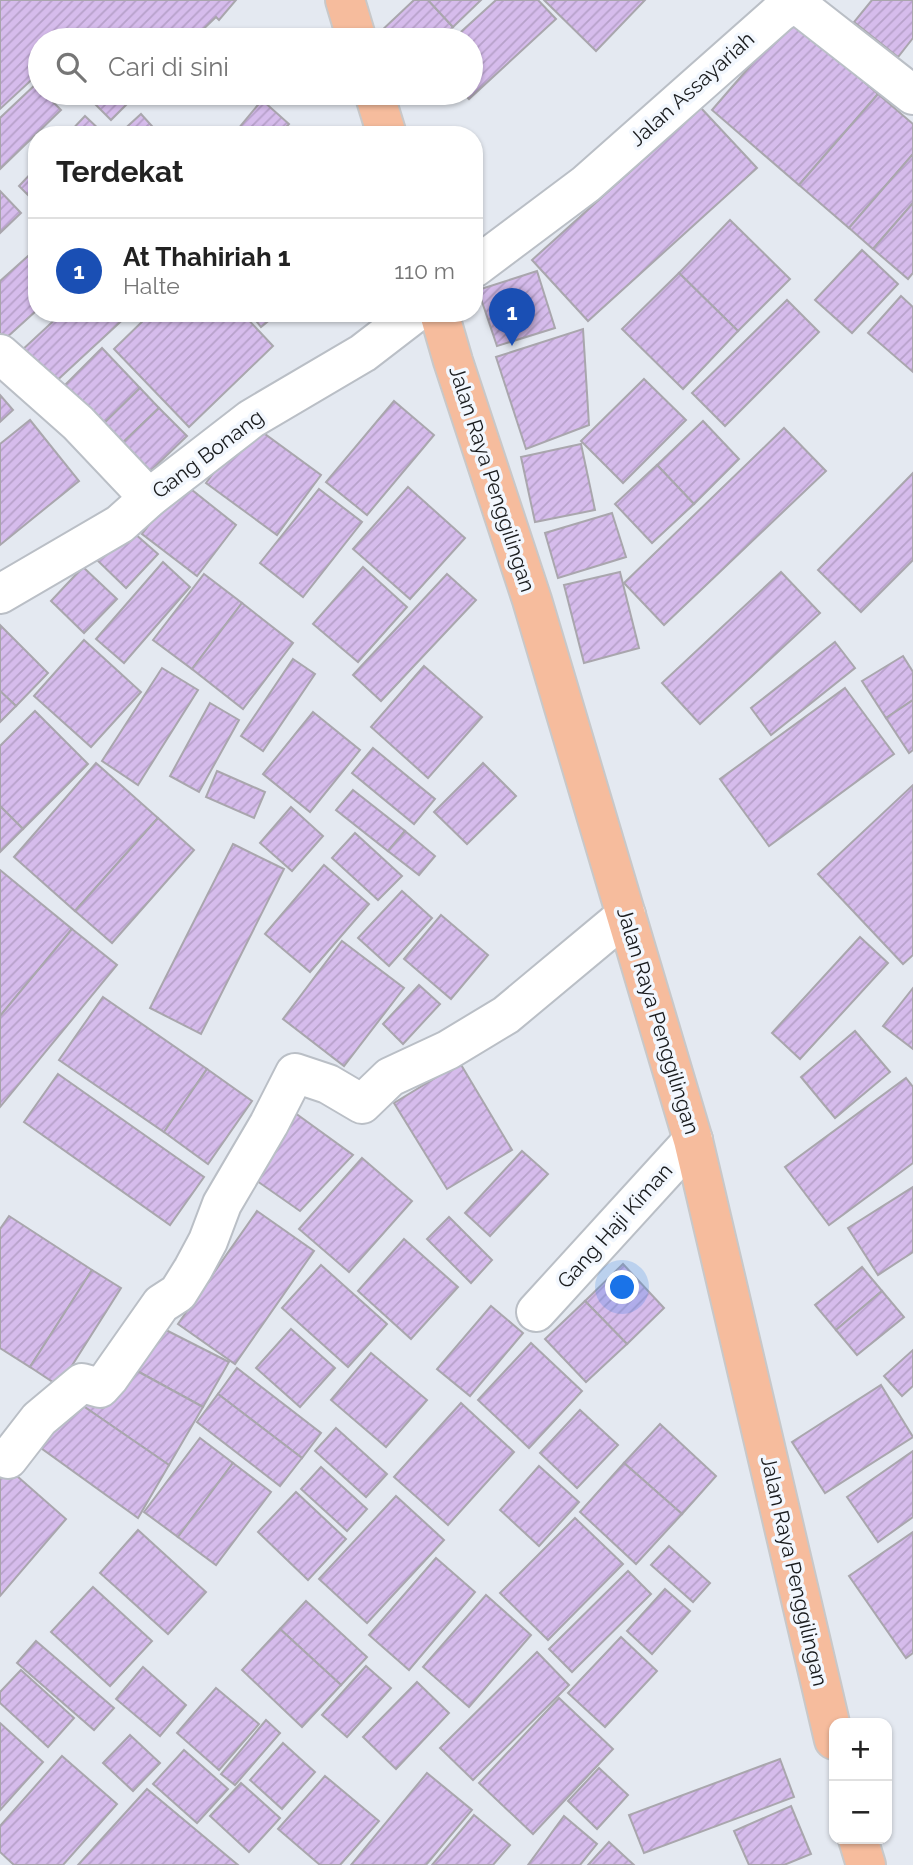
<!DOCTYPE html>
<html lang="id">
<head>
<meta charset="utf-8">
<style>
  body { margin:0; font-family:Raleway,sans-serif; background:#f2f2f2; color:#222 }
  .controls { position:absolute; right:21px; bottom:21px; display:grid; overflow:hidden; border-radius:14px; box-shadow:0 2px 5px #0004 }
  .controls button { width:63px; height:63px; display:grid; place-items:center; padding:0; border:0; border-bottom:2px solid #e0e0e0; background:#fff; color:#222; font:35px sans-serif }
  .you { position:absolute; left:623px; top:1288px; width:24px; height:24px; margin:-18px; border:5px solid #fff; border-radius:50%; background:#1a73e8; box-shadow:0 0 0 10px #1a73e833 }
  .badge { display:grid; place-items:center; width:46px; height:46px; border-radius:50%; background:#2563eb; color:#fff; font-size:23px; font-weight:700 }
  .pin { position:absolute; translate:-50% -58px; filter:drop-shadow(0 2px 4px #0008) }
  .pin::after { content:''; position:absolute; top:37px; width:24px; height:21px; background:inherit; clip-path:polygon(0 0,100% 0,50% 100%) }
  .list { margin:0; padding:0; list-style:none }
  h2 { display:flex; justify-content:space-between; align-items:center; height:91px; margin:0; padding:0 28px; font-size:30px }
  h2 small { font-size:23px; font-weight:400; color:#767676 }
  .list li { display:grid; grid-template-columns:46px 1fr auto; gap:21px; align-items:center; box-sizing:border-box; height:105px; padding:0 28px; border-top:2px solid #e0e0e0 }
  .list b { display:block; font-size:26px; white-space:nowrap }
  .list p { margin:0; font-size:23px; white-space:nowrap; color:#767676 }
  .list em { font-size:23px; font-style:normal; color:#767676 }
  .icon { flex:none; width:38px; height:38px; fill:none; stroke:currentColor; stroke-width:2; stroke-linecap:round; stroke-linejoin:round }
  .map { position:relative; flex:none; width:913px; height:1865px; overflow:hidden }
  .search { position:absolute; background:#fff; box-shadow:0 2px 5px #0004; left:28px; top:28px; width:455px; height:77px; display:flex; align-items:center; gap:18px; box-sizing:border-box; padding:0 24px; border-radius:38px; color:#767676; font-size:26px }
  .panel { position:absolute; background:#fff; box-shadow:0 2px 5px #0004; left:28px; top:126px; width:455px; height:196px; border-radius:28px }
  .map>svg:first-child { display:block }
</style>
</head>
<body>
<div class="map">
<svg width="913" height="1865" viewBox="0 0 913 1865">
  <defs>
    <pattern id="building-hatch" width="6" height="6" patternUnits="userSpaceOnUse" patternTransform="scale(1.75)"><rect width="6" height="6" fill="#d6bcec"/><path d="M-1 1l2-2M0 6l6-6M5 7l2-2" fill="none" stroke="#b7a1ca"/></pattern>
  </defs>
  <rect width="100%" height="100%" fill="#e4e9f1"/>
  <!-- building -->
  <g fill="url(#building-hatch)" stroke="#a9a6ad" stroke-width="2">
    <path d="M0,0h236l-17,20 -3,-3 -24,23h-152v32l-40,37z"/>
    <path d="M414,0h14l25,27 -14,13h-53l-7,-7z"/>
    <path d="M428,0h53l-28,27z"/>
    <path d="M496,0h42l18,19 -87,80 -6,-6h8v-53h-19z"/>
    <path d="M544,0h101l-49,51z"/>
    <path d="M872,0h41v38l-15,19 -44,-35z"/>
    <path d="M791,19l87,75 -79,91 -87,-75z"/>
    <path d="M36,84l4,4v5h4l17,17 -61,59v-51z"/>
    <path d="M84,93h54l-27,27z"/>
    <path d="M878,94l35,30v30l-64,74 -50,-43z"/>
    <path d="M262,100l27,24 -10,11h-46z"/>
    <path d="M701,108l56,60 -169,153 -56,-61z"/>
    <path d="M141,114l19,21h-42z"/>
    <path d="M85,116l18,17 -2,2h-34z"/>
    <path d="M913,154v49l-40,46 -24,-21z"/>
    <path d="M37,167v35l-1,1 -17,-17z"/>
    <path d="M0,191l21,22 -21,20z"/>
    <path d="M913,203v70l-5,6 -35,-30z"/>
    <path d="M730,220l60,59 -52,52 -59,-58z"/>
    <path d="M37,248v62l-32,29 -5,-6v-52z"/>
    <path d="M862,250l36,34 -46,49 -37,-33z"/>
    <path d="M537,271l18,57 -58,18 -19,-56z"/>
    <path d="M679,273l59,58 -55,58 -61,-60z"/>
    <path d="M901,296l12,11v65l-45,-39z"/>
    <path d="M787,300l32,32 -94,94 -33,-33z"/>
    <path d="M62,313h68l-78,72 -31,-34z"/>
    <path d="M151,313h91l31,33 -84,81 -75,-78z"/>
    <path d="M250,313h28l-17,14z"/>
    <path d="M583,329l6,96 -63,24 -30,-92z"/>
    <path d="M102,348l38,40 -45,44 -38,-39z"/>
    <path d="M644,379l42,41 -63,63 -42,-42z"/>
    <path d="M140,388l19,20 -45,43 -19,-19z"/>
    <path d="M0,395l13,15 -13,12z"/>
    <path d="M394,401l40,34 -67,80 -41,-33z"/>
    <path d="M159,408l28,28 -46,44 -27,-29z"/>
    <path d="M30,420l49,61 -79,64v-101z"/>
    <path d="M703,421l36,38 -45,45 -37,-39z"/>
    <path d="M250,423l71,52 -44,60 -71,-52z"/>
    <path d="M784,428l42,43 -162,154 -40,-42z"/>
    <path d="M581,444l14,66 -60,12 -14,-65z"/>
    <path d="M657,465l37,39 -42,39 -37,-39z"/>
    <path d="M913,473v87l-52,52 -43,-42z"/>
    <path d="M182,482l54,43 -39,51 -55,-42z"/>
    <path d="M408,487l57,51 -55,61 -57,-50z"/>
    <path d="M319,489l43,33 -59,75 -43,-34z"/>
    <path d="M612,513l14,44 -68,21 -13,-45z"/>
    <path d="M126,526l32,28 -32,34 -30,-29z"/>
    <path d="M163,562l27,25 -66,76 -28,-24z"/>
    <path d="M83,567l34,32 -33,34 -33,-32z"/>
    <path d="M363,567l44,40 -49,55 -45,-38z"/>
    <path d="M620,572l19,76 -55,15 -20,-78z"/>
    <path d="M781,572l39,41 -120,111 -38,-41z"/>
    <path d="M204,574l38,29 -50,66 -39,-29z"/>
    <path d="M447,574l29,26 -95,101 -28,-26z"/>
    <path d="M242,603l51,40 -50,66 -51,-40z"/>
    <path d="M0,625l48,48 -32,33 -16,-15z"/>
    <path d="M84,640l57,52 -50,55 -57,-51z"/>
    <path d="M835,642l20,26 -84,67 -20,-27z"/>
    <path d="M903,656l10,16v28l-27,18 -24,-37z"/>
    <path d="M293,659l22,15 -52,77 -22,-15z"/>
    <path d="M424,666l58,51 -54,61 -57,-51z"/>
    <path d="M162,668l36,22 -60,95 -36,-24z"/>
    <path d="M845,688l49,66 -125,92 -49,-67z"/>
    <path d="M0,691l16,15 -16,16z"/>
    <path d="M913,700v50l-4,3 -23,-35z"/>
    <path d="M210,703l29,17 -40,72 -29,-16z"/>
    <path d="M35,711l53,53 -65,65 -23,-23v-60z"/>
    <path d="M313,712l47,38 -50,62 -47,-38z"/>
    <path d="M373,748l62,51 -21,25 -62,-51z"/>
    <path d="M96,763l62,55 -83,93 -61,-54z"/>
    <path d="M483,763l33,33 -49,48 -33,-32z"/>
    <path d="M217,771l48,21 -11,26 -48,-21z"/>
    <path d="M913,785v170l-10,9 -85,-90z"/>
    <path d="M353,790l52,41 -17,20 -52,-41z"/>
    <path d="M0,806l23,23 -23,23z"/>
    <path d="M291,807l32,29 -31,35 -32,-28z"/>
    <path d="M158,818l36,32 -82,93 -37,-32z"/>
    <path d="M405,831l30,25 -16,19 -31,-24z"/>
    <path d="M355,833l47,43 -24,24 -46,-42z"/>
    <path d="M233,844l51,25 -83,165 -51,-26z"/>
    <path d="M324,865l45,39 -59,68 -45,-38z"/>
    <path d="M0,870l72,59 -72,87z"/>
    <path d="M402,891l30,27 -43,48 -31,-28z"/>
    <path d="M441,915l47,40 -37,44 -47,-40z"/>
    <path d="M72,929l45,36 -117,142v-91z"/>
    <path d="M860,937l28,26 -88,96 -28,-26z"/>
    <path d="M342,941l62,47 -60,78 -61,-47z"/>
    <path d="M419,985l21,19 -37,40 -20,-20z"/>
    <path d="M913,988v61l-30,-23z"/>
    <path d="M103,997l104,72 -43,63 -105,-72z"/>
    <path d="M855,1031l35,41 -55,46 -34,-41z"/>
    <path d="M460,1063l52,87 -65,39 -53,-86z"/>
    <path d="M207,1069l45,32 -44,63 -44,-32z"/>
    <path d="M58,1074l146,103 -34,48 -146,-103z"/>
    <path d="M906,1078l7,9v76l-84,62 -44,-58z"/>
    <path d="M291,1110l62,45 -53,56 -53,-37z"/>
    <path d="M522,1151l26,23 -58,62 -25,-23z"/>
    <path d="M362,1158l50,43 -63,71 -50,-43z"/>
    <path d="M913,1187v65l-35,23 -30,-47z"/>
    <path d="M257,1211l57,40 -79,113 -57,-40z"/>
    <path d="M9,1216l83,54 -62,97 -30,-19v-119z"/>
    <path d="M449,1217l43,43 -21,23 -44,-44z"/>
    <path d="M404,1239l54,48 -47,52 -53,-48z"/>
    <path d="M623,1264l41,44 -37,36 -42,-43z"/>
    <path d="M321,1265l66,59 -39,43 -66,-59z"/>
    <path d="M862,1267l20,24 -46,39 -21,-25z"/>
    <path d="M92,1270l29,18 -62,98 -29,-19z"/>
    <path d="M882,1291l22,26 -47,38 -21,-25z"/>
    <path d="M585,1301l42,43 -41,38 -41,-43z"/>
    <path d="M491,1306l32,27 -53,63 -33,-27z"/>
    <path d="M156,1325l73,37 -26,45 -75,-41z"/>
    <path d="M291,1329l44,39 -35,39 -44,-39z"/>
    <path d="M531,1343l51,48 -53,57 -51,-48z"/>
    <path d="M913,1350v36l-11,10 -18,-20z"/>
    <path d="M371,1353l56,47 -41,47 -55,-47z"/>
    <path d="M128,1366l75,41 -34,58 -96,-66z"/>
    <path d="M237,1368l84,65 -19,25 -84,-64z"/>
    <path d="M881,1385l32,52 -88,56 -33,-51z"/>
    <path d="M218,1394l84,64 -22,28 -83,-64z"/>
    <path d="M73,1399l96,66 -31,53 -104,-75z"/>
    <path d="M461,1403l53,49 -66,73 -54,-48z"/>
    <path d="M580,1410l38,35 -41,43 -37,-35z"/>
    <path d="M660,1424l56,52 -34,38 -58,-51z"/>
    <path d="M336,1428l51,46 -21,23 -51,-46z"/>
    <path d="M200,1438l33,25 -55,74 -34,-25z"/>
    <path d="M913,1451v66l-35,25 -31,-45z"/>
    <path d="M1,1462l65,57 -66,77v-132z"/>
    <path d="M233,1463l38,29 -55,73 -38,-28z"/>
    <path d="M624,1463l58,51 -46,50 -56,-52z"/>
    <path d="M539,1466l40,36 -40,44 -39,-36z"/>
    <path d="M321,1467l46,42 -20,22 -46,-42z"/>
    <path d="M296,1492l50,47 -38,41 -50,-48z"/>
    <path d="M396,1496l48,44 -77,83 -48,-44z"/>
    <path d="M575,1518l48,46 -75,76 -48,-47z"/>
    <path d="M138,1530l68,62 -38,42 -68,-61z"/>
    <path d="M913,1532v121l-7,5 -57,-82z"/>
    <path d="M669,1546l41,37 -17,19 -42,-37z"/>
    <path d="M436,1558l39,34 -66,78 -40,-35z"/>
    <path d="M628,1571l23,23 -79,78 -23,-23z"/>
    <path d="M93,1587l59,54 -42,45 -59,-54z"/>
    <path d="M665,1589l25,22 -38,43 -25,-23z"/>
    <path d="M486,1595l45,40 -62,72 -46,-40z"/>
    <path d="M306,1601l61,56 -26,28 -61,-56z"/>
    <path d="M280,1629l61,56 -39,42 -60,-57z"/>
    <path d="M621,1637l36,34 -52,56 -37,-34z"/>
    <path d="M36,1641l78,67 -20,22 -77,-67z"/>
    <path d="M537,1652l32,33 -96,95 -33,-32z"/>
    <path d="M366,1666l25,22 -44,49 -25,-22z"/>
    <path d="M143,1667l43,38 -26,31 -44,-37z"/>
    <path d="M21,1670l53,48 -26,29 -48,-44v-11z"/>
    <path d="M417,1682l32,31 -53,56 -33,-32z"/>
    <path d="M216,1688l43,36 -40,46 -42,-37z"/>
    <path d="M559,1698l54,51 -80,85 -54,-51z"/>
    <path d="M266,1720l14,13 -45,52 -14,-11z"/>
    <path d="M0,1723l43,39 -43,48z"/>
    <path d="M130,1735l30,28 -27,28 -30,-28z"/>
    <path d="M283,1743l32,29 -33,37 -32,-29z"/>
    <path d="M184,1750l44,39 -31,34 -44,-39z"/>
    <path d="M62,1756l55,48 -54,61h-49l-14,-13v-26z"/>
    <path d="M780,1759l14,38 -150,56 -15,-38z"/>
    <path d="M599,1768l29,27 -31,34 -29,-28z"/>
    <path d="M427,1773l45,37 -46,55h-75z"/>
    <path d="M325,1776l54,45 -39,44h-20l-42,-36z"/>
    <path d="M241,1783l39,35 -31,34 -39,-36z"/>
    <path d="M147,1789l91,76h-160z"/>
    <path d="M791,1806l20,48 -27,11h-35l-15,-34z"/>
    <path d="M474,1815l36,30 -17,20h-61z"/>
    <path d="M564,1816l33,28 -17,21h-52z"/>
    <path d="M609,1842l25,23h-46z"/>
  </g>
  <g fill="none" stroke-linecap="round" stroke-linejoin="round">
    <!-- minor casing -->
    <g stroke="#babfc6" stroke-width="42">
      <g id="minor">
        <path d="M474,268l112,-84 193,-171 12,-8 12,4 110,86"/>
        <path d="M0,354l78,69 71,75"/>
        <path d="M0,594l120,-70 29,-26 102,-79 112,-66 52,-40"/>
        <path d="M536,1312l157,-172"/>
        <path d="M8,1459l31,-40 43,-36 18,5 9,-10 52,-74 17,-11 15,-24 15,-28 14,-37 47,-80 26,-51 33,11 34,20 28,-27 58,-27 58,-35 120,-100"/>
      </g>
    </g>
    <!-- major casing -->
    <g stroke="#c8c8c9" stroke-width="42">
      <g id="major">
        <path d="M345,0l12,40"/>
        <path d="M374,93l13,42"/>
        <path d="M439,313l14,48 79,239 161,540 141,600"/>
        <path d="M858,1839l8,26"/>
      </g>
    </g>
    <!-- minor -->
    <use href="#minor" stroke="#fff" stroke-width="38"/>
    <!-- major -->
    <use href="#major" stroke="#f6bc9d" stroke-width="38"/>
  </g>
  <g text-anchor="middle" stroke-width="7" stroke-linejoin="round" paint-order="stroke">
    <!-- street labels -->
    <g font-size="21" fill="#191b1d" stroke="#f2f7fe">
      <text transform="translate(692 89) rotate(-42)" y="7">Jalan Assayariah</text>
      <text transform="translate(208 454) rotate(-37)" y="7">Gang Bonang</text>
      <text transform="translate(492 479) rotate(72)" y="7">Jalan Raya Penggilingan</text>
      <text transform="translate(658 1021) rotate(73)" y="7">Jalan Raya Penggilingan</text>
      <text transform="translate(615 1226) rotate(-48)" y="7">Gang Haji Kiman</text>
      <text transform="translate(794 1571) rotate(77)" y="7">Jalan Raya Penggilingan</text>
    </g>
  </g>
</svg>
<div class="controls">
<button>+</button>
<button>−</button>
</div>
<div class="you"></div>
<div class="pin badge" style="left:512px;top:346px;background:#1a4fb4">1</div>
<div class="search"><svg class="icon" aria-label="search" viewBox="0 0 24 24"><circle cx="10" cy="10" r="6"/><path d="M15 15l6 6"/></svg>Cari di sini</div>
<section class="panel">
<h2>Terdekat<small></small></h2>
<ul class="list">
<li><span class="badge" style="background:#1a4fb4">1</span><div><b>At Thahiriah 1</b><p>Halte</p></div><em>110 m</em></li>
</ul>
</section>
</div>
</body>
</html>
